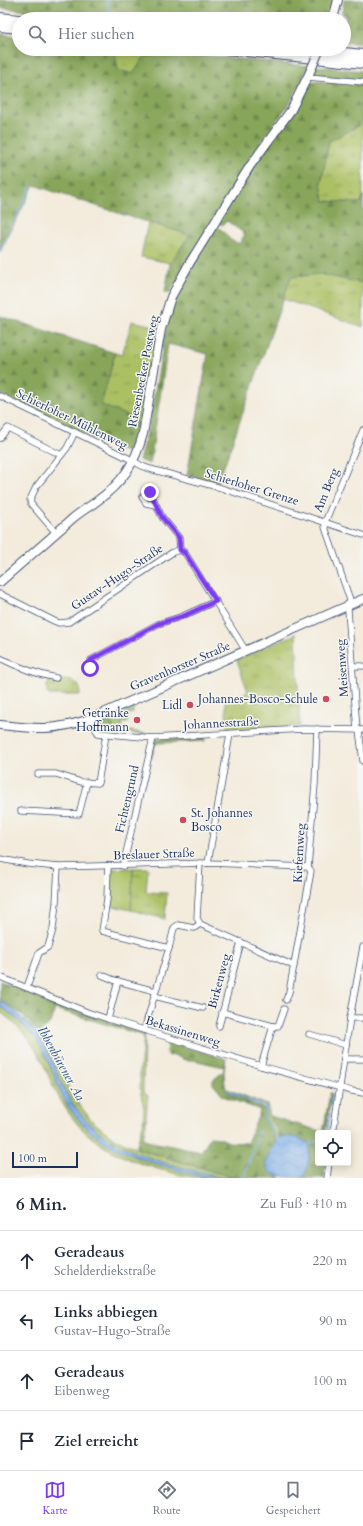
<!DOCTYPE html>
<html lang="de">
<head>
<meta charset="utf-8">
<style>
  body { margin:0; font-family:Cardo,serif; background:#f2f2f3; color:#1f2937 }
  .controls { position:absolute; right:12px; bottom:12px; display:grid; overflow:hidden; border-radius:4px; box-shadow:0 2px 10px #0003 }
  .controls button { width:36px; height:36px; display:grid; place-items:center; padding:0; border:0; border-bottom:1px solid #e0e1e3; background:#fff; color:#1f2937; font:20px sans-serif }
  .scale { position:absolute; left:12px; bottom:10px; width:66px; box-sizing:border-box; padding-left:4px; border:2px solid #1b2f5e; border-top:0; font-size:11px; line-height:14px; white-space:nowrap; color:#1b2f5e; -webkit-text-stroke:3px #f6f6f2; paint-order:stroke }
  .stop { position:absolute; width:12px; height:12px; margin:-9px; border:3px solid #7c3aed; border-radius:50%; background:#fff }
  .stop.end { background:#7c3aed; border-color:#fff; box-shadow:0 1px 4px #0008 }
  .list { margin:0; padding:0; list-style:none }
  h2 { display:flex; justify-content:space-between; align-items:center; height:52px; margin:0; padding:0 16px; font-size:17px }
  h2 small { font-size:13px; font-weight:400; color:#747a83 }
  .list li { display:grid; grid-template-columns:26px 1fr auto; gap:12px; align-items:center; box-sizing:border-box; height:60px; padding:0 16px; border-top:1px solid #e0e1e3 }
  .list b { display:block; font-size:15px; white-space:nowrap }
  .list p { margin:0; font-size:13px; white-space:nowrap; color:#747a83 }
  .list em { font-size:13px; font-style:normal; color:#747a83 }
  .icon { flex:none; width:22px; height:22px; fill:none; stroke:currentColor; stroke-width:2; stroke-linecap:round; stroke-linejoin:round }
  .map { position:relative; flex:none; width:363px; height:1178px; overflow:hidden }
  .search { position:absolute; background:#fff; box-shadow:0 2px 10px #0003; left:12px; right:12px; top:12px; height:44px; display:flex; align-items:center; gap:10px; box-sizing:border-box; padding:0 14px; border-radius:22px; color:#747a83; font-size:15px }
  .sheet { height:292px; background:#fff }
  nav { display:flex; justify-content:space-around; align-items:center; box-sizing:border-box; height:56px; border-top:1px solid #e0e1e3; background:#fff; font-size:11px; color:#747a83 }
  nav a { display:grid; justify-items:center; gap:2px }
  nav .on { color:#7c3aed }
  .map>svg:first-child { display:block }
</style>
</head>
<body>
<div class="map">
<svg width="363" height="1178" viewBox="0 0 363 1178">
  <defs>
    <pattern id="grass-tufts" width="24" height="20" patternUnits="userSpaceOnUse"><rect width="24" height="20" fill="#abc064"/><path d="M3 7l-1-3M5 7V3M7 7l1-3M15 17l-1-3M17 17v-4M19 17l1-3" fill="none" stroke="#8a9c56"/></pattern>
    <pattern id="forest-firs" width="22" height="20" patternUnits="userSpaceOnUse"><rect width="22" height="20" fill="#88a65a"/><path d="M5 1l3.5 6h-7zM16 11l3.5 6h-7z" fill="#6e884e"/></pattern>
    <pattern id="water-waves" width="16" height="10" patternUnits="userSpaceOnUse"><rect width="16" height="10" fill="#7bace7"/><path d="M0 5q4-4 8 0t8 0" fill="none" stroke="#648cbe"/></pattern>
  </defs>
  <rect width="100%" height="100%" fill="#f6f6f2"/>
  <filter id="ink" filterUnits="userSpaceOnUse"><feTurbulence type="fractalNoise" baseFrequency=".025" numOctaves="2"/><feDisplacementMap in="SourceGraphic" scale="8" xChannelSelector="R" yChannelSelector="G"/><feConvolveMatrix kernelMatrix="1 2 1 2 8 2 1 2 1" color-interpolation-filters="sRGB"/></filter>
  <filter id="wash" filterUnits="userSpaceOnUse"><feTurbulence type="fractalNoise" baseFrequency=".012" numOctaves="4" result="noise"/><feDisplacementMap in="SourceGraphic" scale="16" xChannelSelector="R" yChannelSelector="G"/><feGaussianBlur stdDeviation="0.9" result="paint"/><feColorMatrix in="noise" values="0 0 0 0 0 0 0 0 0 0 0 0 0 0 0 0 0 1.4 0 .05"/><feComposite in="paint" operator="in"/></filter>
  <g filter="url(#wash)">
    <rect width="100%" height="100%" fill="#f3ebdb"/>
    <!-- grass -->
    <g fill="url(#grass-tufts)" stroke="#637861">
      <path d="M114,49l35,1 -16,24 -15,-4z"/>
      <path d="M363,121v75l-2,7 -37,-2 -3,-18 8,-42 29,-15z"/>
      <path d="M148,222l42,13 -20,28 -29,-6z"/>
      <path d="M319,274l44,9v44l-80,-28 8,-22z"/>
      <path d="M132,321l26,6 -17,95 -40,-17 14,-52 7,2z"/>
      <path d="M296,634l4,92 -72,6 -3,-32 23,-8 -11,-32z"/>
      <path d="M49,679h3v2l2,2v4l2,-5 -2,-2v-1l7,2 1,-1c10,0 20,2 18,15h-31l-2,-2v-8h1z"/>
      <path d="M142,700l-7,4 1,3 -3,1v5l-6,1 1,8 -6,1 1,7 26,4v1l-34,-3 -7,-17z"/>
      <path d="M133,868h15l-2,24 21,1 -2,26 -34,-9z"/>
      <path d="M0,1006l18,14 17,18 7,10 21,49 19,26 53,34 71,21c-17,0 -28,-4 -44,-8 -43,-12 -76,-27 -99,-66 -12,-18 -17,-39 -29,-57 -9,-14 -21,-26 -34,-35z"/>
      <path d="M27,1018l23,29 22,48 20,26 10,8 12,9 27,12 94,28h-14c-58,-16 -118,-24 -152,-80 -9,-14 -13,-30 -20,-44 -7,-13 -16,-24 -25,-35z"/>
      <path d="M144,1036l-1,56 5,4 -2,22 -3,4 1,-14 -4,-19v-19z"/>
      <path d="M227,1089l40,16 3,11 9,15 -1,3 2,4 -2,2 -13,-23 1,-10z"/>
    </g>
    <!-- forest -->
    <g fill="url(#forest-firs)" stroke="#526a5c">
      <path d="M0,0h334l-4,12 -5,3 -1,4h-210l-114,-11z"/>
      <path d="M344,0h19v44l-19,-2v-22h2v-4l-4,-3z"/>
      <path d="M0,34l19,2v13h95l4,21 15,4 16,-24 160,16 -18,35 -43,59 -79,134 -4,-2 5,-29 20,-28 -66,-20 -90,-30 -34,67z"/>
      <path d="M316,66l47,5v9l-49,-4 -1,-2z"/>
      <path d="M310,81l53,3v37l-5,5 -29,15 -8,42 3,18 37,2 2,-7v87l-44,-9 -28,3 -73,206 -31,-8 21,-121 -40,-10 -18,120 -11,-4 10,-35 17,-96 9,-34 41,-68c10,2 12,18 26,16v-4l3,-5 -18,-13 -5,4 -4,-2 51,-81 16,-17 19,-28z"/>
      <path d="M0,316l115,37 -14,52 40,16 6,-36 -9,61 -5,5 -4,1 -13,-3 -116,-55z"/>
      <path d="M108,715l7,17h-15l-5,-10z"/>
      <path d="M205,737v4l-47,2 -3,2 -3,13h-2l6,-19z"/>
      <path d="M0,981l87,33 59,19 -1,3 -90,-27 -5,14 -10,10 -13,-15 -27,-18z"/>
      <path d="M172,1043l54,16 -2,13 1,13 2,7 38,17 -1,9 12,23 -2,3 -4,28 11,6h-46l-99,-30c3,-9 5,-23 10,-30l1,2 -4,17 4,4 54,11 9,-15 10,1 9,4 18,1 12,-29 1,-4 -37,-14 -10,-12v-4l10,-8 1,-5 -31,-7h-8l-11,-5 -5,1 -3,-4 1,-8z"/>
      <path d="M330,1093h2l-7,40h-7v30h8l-2,15h-23c9,-7 10,-25 8,-35l-27,-7 -2,2 -2,-4 1,-3 -3,-3v-3l-5,-4 -1,-5 53,16z"/>
    </g>
    <!-- green -->
    <path fill="#abc064" stroke="#637861" d="M133,868l-2,42 -23,-5 3,-36z"/>
    <!-- water -->
    <g fill="url(#water-waves)" stroke="#4b6ea2">
      <path d="M0,1001c21,13 39,32 50,55 6,14 11,29 19,42 34,56 94,63 152,80 -18,0 -32,-5 -50,-10 -45,-13 -85,-27 -108,-71 -8,-16 -12,-33 -21,-48 -9,-17 -26,-32 -42,-43z"/>
      <path d="M282,1136l17,2 10,5c1,8 0,28 -6,34 -5,1 -28,0 -33,-5 -2,-2 -3,-6 -4,-9l8,-19z"/>
    </g>
    <g fill="none" stroke-linecap="round" stroke-linejoin="round">
      <!-- stream -->
      <g stroke="#7bace7" stroke-width="1.5">
        <path d="M107,0l2,11"/>
        <path d="M0,251l31,-64"/>
        <path d="M353,599l10,-4"/>
        <path d="M119,725l-2,-12 13,-3"/>
        <path d="M228,1091l37,16 1,1 -2,9 14,24"/>
        <path d="M331,1106l2,-12"/>
        <path d="M327,1133l3,-19"/>
        <path d="M309,1145l9,-4"/>
        <path d="M244,1176l15,-45"/>
      </g>
    </g>
  </g>
  <g filter="url(#ink)">
    <g fill="none" stroke-linecap="round" stroke-linejoin="round">
      <!-- street casing -->
      <g stroke="#3b4b71" stroke-width="7">
        <g id="street">
          <path d="M308,77l55,5"/>
          <path d="M0,396l128,62 14,8 8,3 68,18 145,48"/>
          <path d="M0,438l8,-10 53,27"/>
          <path d="M155,505l-9,-2 -4,-6 8,-5 12,25 17,21 1,12"/>
          <path d="M56,533l-25,-29 -1,-4 6,-13 31,-39 8,-16"/>
          <path d="M0,594l54,27 5,2 10,-1 104,-70 7,-2 5,3 61,98"/>
          <path d="M0,658c18,9 36,16 56,20"/>
          <path d="M353,666h10"/>
          <path d="M90,668l1,-8 67,-36 25,-8 33,-15"/>
          <path d="M90,719l8,14 55,5 150,-9 60,1"/>
          <path d="M357,730l-9,-120 2,-10 -25,-73v-5l38,-92"/>
          <path d="M359,730l4,31"/>
          <path d="M38,774h18l25,8 17,1 8,-48"/>
          <path d="M21,811l58,3 8,-32"/>
          <path d="M0,859l28,5 30,3 150,-4 100,4"/>
          <path d="M200,863l-3,55 3,6 94,42"/>
          <path d="M208,863l22,-129"/>
          <path d="M108,866l-1,33 -5,32 67,17 -25,82"/>
          <path d="M123,866l30,-128"/>
          <path d="M169,948l5,-20 4,-3 16,3 6,-4"/>
          <path d="M102,975l12,5 41,11"/>
          <path d="M0,977l87,35 21,7 153,47 91,25 11,2"/>
          <path d="M27,987l12,-34 9,-6 5,-18 3,-26 2,-36"/>
          <path d="M154,996l49,12"/>
          <path d="M286,1000l3,-8 22,-121 -3,-4 7,-83 2,-55"/>
          <path d="M222,1012l51,14 -12,40"/>
          <path d="M350,1018h13"/>
          <path d="M108,1019l10,-38"/>
          <path d="M219,1026l22,-84"/>
          <path d="M273,1026h5l6,-17"/>
          <path d="M309,1034l37,11"/>
          <path d="M344,1059h19"/>
          <path d="M333,1133l17,-115 13,-71"/>
          <path d="M327,1178l2,-15"/>
        </g>
      </g>
      <!-- secondary casing -->
      <g stroke="#3b4b71" stroke-width="10">
        <g id="secondary">
          <path d="M333,19l5,-19"/>
          <path d="M0,582c24,-21 48,-42 72,-63 8,-7 17,-12 25,-18 25,-18 38,-37 46,-67l18,-105 10,-32 18,-33 61,-98 41,-56 18,-36"/>
          <path d="M0,725c36,4 54,6 90,-6l273,-120"/>
        </g>
      </g>
      <!-- highway casing -->
      <g stroke="#3b4b71" stroke-width="12">
        <g id="highway">
          <path d="M0,18l19,2"/>
          <path d="M0,26l19,2"/>
          <path d="M228,49l135,14"/>
          <path d="M307,49l56,6"/>
        </g>
      </g>
      <!-- street -->
      <use href="#street" stroke="#fff" stroke-width="5.5"/>
      <!-- secondary -->
      <use href="#secondary" stroke="#fff" stroke-width="8"/>
      <!-- highway -->
      <use href="#highway" stroke="#fff" stroke-width="10"/>
      <!-- secondary-bridge casing -->
      <g stroke="#3b4b71" stroke-width="10" stroke-linecap="butt">
        <path id="secondary-bridge" d="M309,74l11,-25"/>
      </g>
      <!-- secondary-bridge -->
      <use href="#secondary-bridge" stroke="#fff" stroke-width="8"/>
    </g>
  </g>
  <g fill="none" stroke-linecap="round" stroke-linejoin="round" filter="url(#ink)">
    <!-- route -->
    <path stroke="#7c3aed" stroke-width="5" d="M90,668l1,-8 67,-36 26,-8 32,-15 -31,-48 -5,-3 -1,-12 -17,-21 -12,-25"/>
  </g>
  <!-- markers -->
  <g fill="#d1495b" stroke="#f6f6f2" stroke-width="1.5">
    <circle cx="326" cy="699" r="4"/>
    <circle cx="190" cy="705" r="4"/>
    <circle cx="137" cy="720" r="4"/>
    <circle cx="183" cy="820" r="4"/>
  </g>
  <g text-anchor="middle" stroke-width="3" stroke-linejoin="round" paint-order="stroke">
    <!-- street labels -->
    <g font-size="12" fill="#1b2f5e" stroke="#f6f6f2">
      <text transform="translate(143 371) rotate(-79)" y="4">Riesenbecker Postweg</text>
      <text transform="translate(72 419) rotate(26)" y="4">Schierloher Mühlenweg</text>
      <text transform="translate(252 487) rotate(17)" y="4">Schierloher Grenze</text>
      <text transform="translate(326 490) rotate(-68)" y="4">Am Berg</text>
      <text transform="translate(117 577) rotate(-34)" y="4">Gustav-Hugo-Straße</text>
      <text transform="translate(180 666) rotate(-23)" y="4">Gravenhorster Straße</text>
      <text transform="translate(342 668) rotate(-94)" y="4">Meisenweg</text>
      <text transform="translate(221 723) rotate(-3)" y="4">Johannesstraße</text>
      <text transform="translate(127 799) rotate(-77)" y="4">Fichtengrund</text>
      <text transform="translate(299 853) rotate(-87)" y="4">Kiefernweg</text>
      <text transform="translate(154 854) rotate(-2)" y="4">Breslauer Straße</text>
      <text transform="translate(219 981) rotate(-75)" y="4">Birkenweg</text>
      <text transform="translate(183 1031) rotate(17)" y="4">Bekassinenweg</text>
    </g>
    <!-- poi labels -->
    <g font-size="12" fill="#1b2f5e" stroke="#f6f6f2" text-anchor="end">
      <text x="318" y="703">Johannes-Bosco-Schule</text>
      <text x="182" y="709">Lidl</text>
      <text x="129" y="717">Getränke<tspan x="129" dy="14">Hoffmann</tspan></text>
      <text x="191" y="817" text-anchor="start">St. Johannes<tspan x="191" dy="14">Bosco</tspan></text>
    </g>
    <!-- water labels -->
    <g font-size="13" font-style="italic" fill="#385487" stroke="#f6f6f2">
      <text transform="translate(62 1063) rotate(61)" y="5">Ibbenbürener Aa</text>
    </g>
  </g>
</svg>
<div class="controls">
<button><svg class="icon" aria-label="locate" viewBox="0 0 24 24"><circle cx="12" cy="12" r="6"/><path d="M12 2v4M12 18v4M2 12h4M18 12h4"/></svg></button>
</div>
<div class="scale">100 m</div>
<div class="stop" style="left:90px;top:668px"></div>
<div class="stop end" style="left:150px;top:492px"></div>
<div class="search"><svg class="icon" aria-label="search" viewBox="0 0 24 24"><circle cx="10" cy="10" r="6"/><path d="M15 15l6 6"/></svg>Hier suchen</div>
</div>
<section class="sheet">
<h2>6 Min.<small>Zu Fuß · 410 m</small></h2>
<ul class="list">
<li><svg class="icon" aria-label="ahead" viewBox="0 0 24 24"><path d="M12 20V5M6 11l6-6 6 6"/></svg><div><b>Geradeaus</b><p>Schelderdiekstraße</p></div><em>220 m</em></li>
<li><svg class="icon" aria-label="left" viewBox="0 0 24 24"><path d="M17 20v-9H6M10 6l-5 5 5 5"/></svg><div><b>Links abbiegen</b><p>Gustav-Hugo-Straße</p></div><em>90 m</em></li>
<li><svg class="icon" aria-label="ahead" viewBox="0 0 24 24"><path d="M12 20V5M6 11l6-6 6 6"/></svg><div><b>Geradeaus</b><p>Eibenweg</p></div><em>100 m</em></li>
<li><svg class="icon" aria-label="arrive" viewBox="0 0 24 24"><path d="M6 21V4h12l-3 4 3 4H6"/></svg><div><b>Ziel erreicht</b></div></li>
</ul>
</section>
<nav>
<a class="on"><svg class="icon" aria-label="map" viewBox="0 0 24 24"><path d="M3 6l6-2 6 2 6-2v14l-6 2-6-2-6 2zM9 4v14M15 6v14"/></svg>Karte</a>
<a><svg class="icon" aria-label="directions" viewBox="0 0 24 24"><path d="M12 3l9 9-9 9-9-9zM9 14v-3h6M13 9l2 2-2 2"/></svg>Route</a>
<a><svg class="icon" aria-label="saved" viewBox="0 0 24 24"><path d="M7 4h10v16l-5-4-5 4z"/></svg>Gespeichert</a>
</nav>
</body>
</html>
